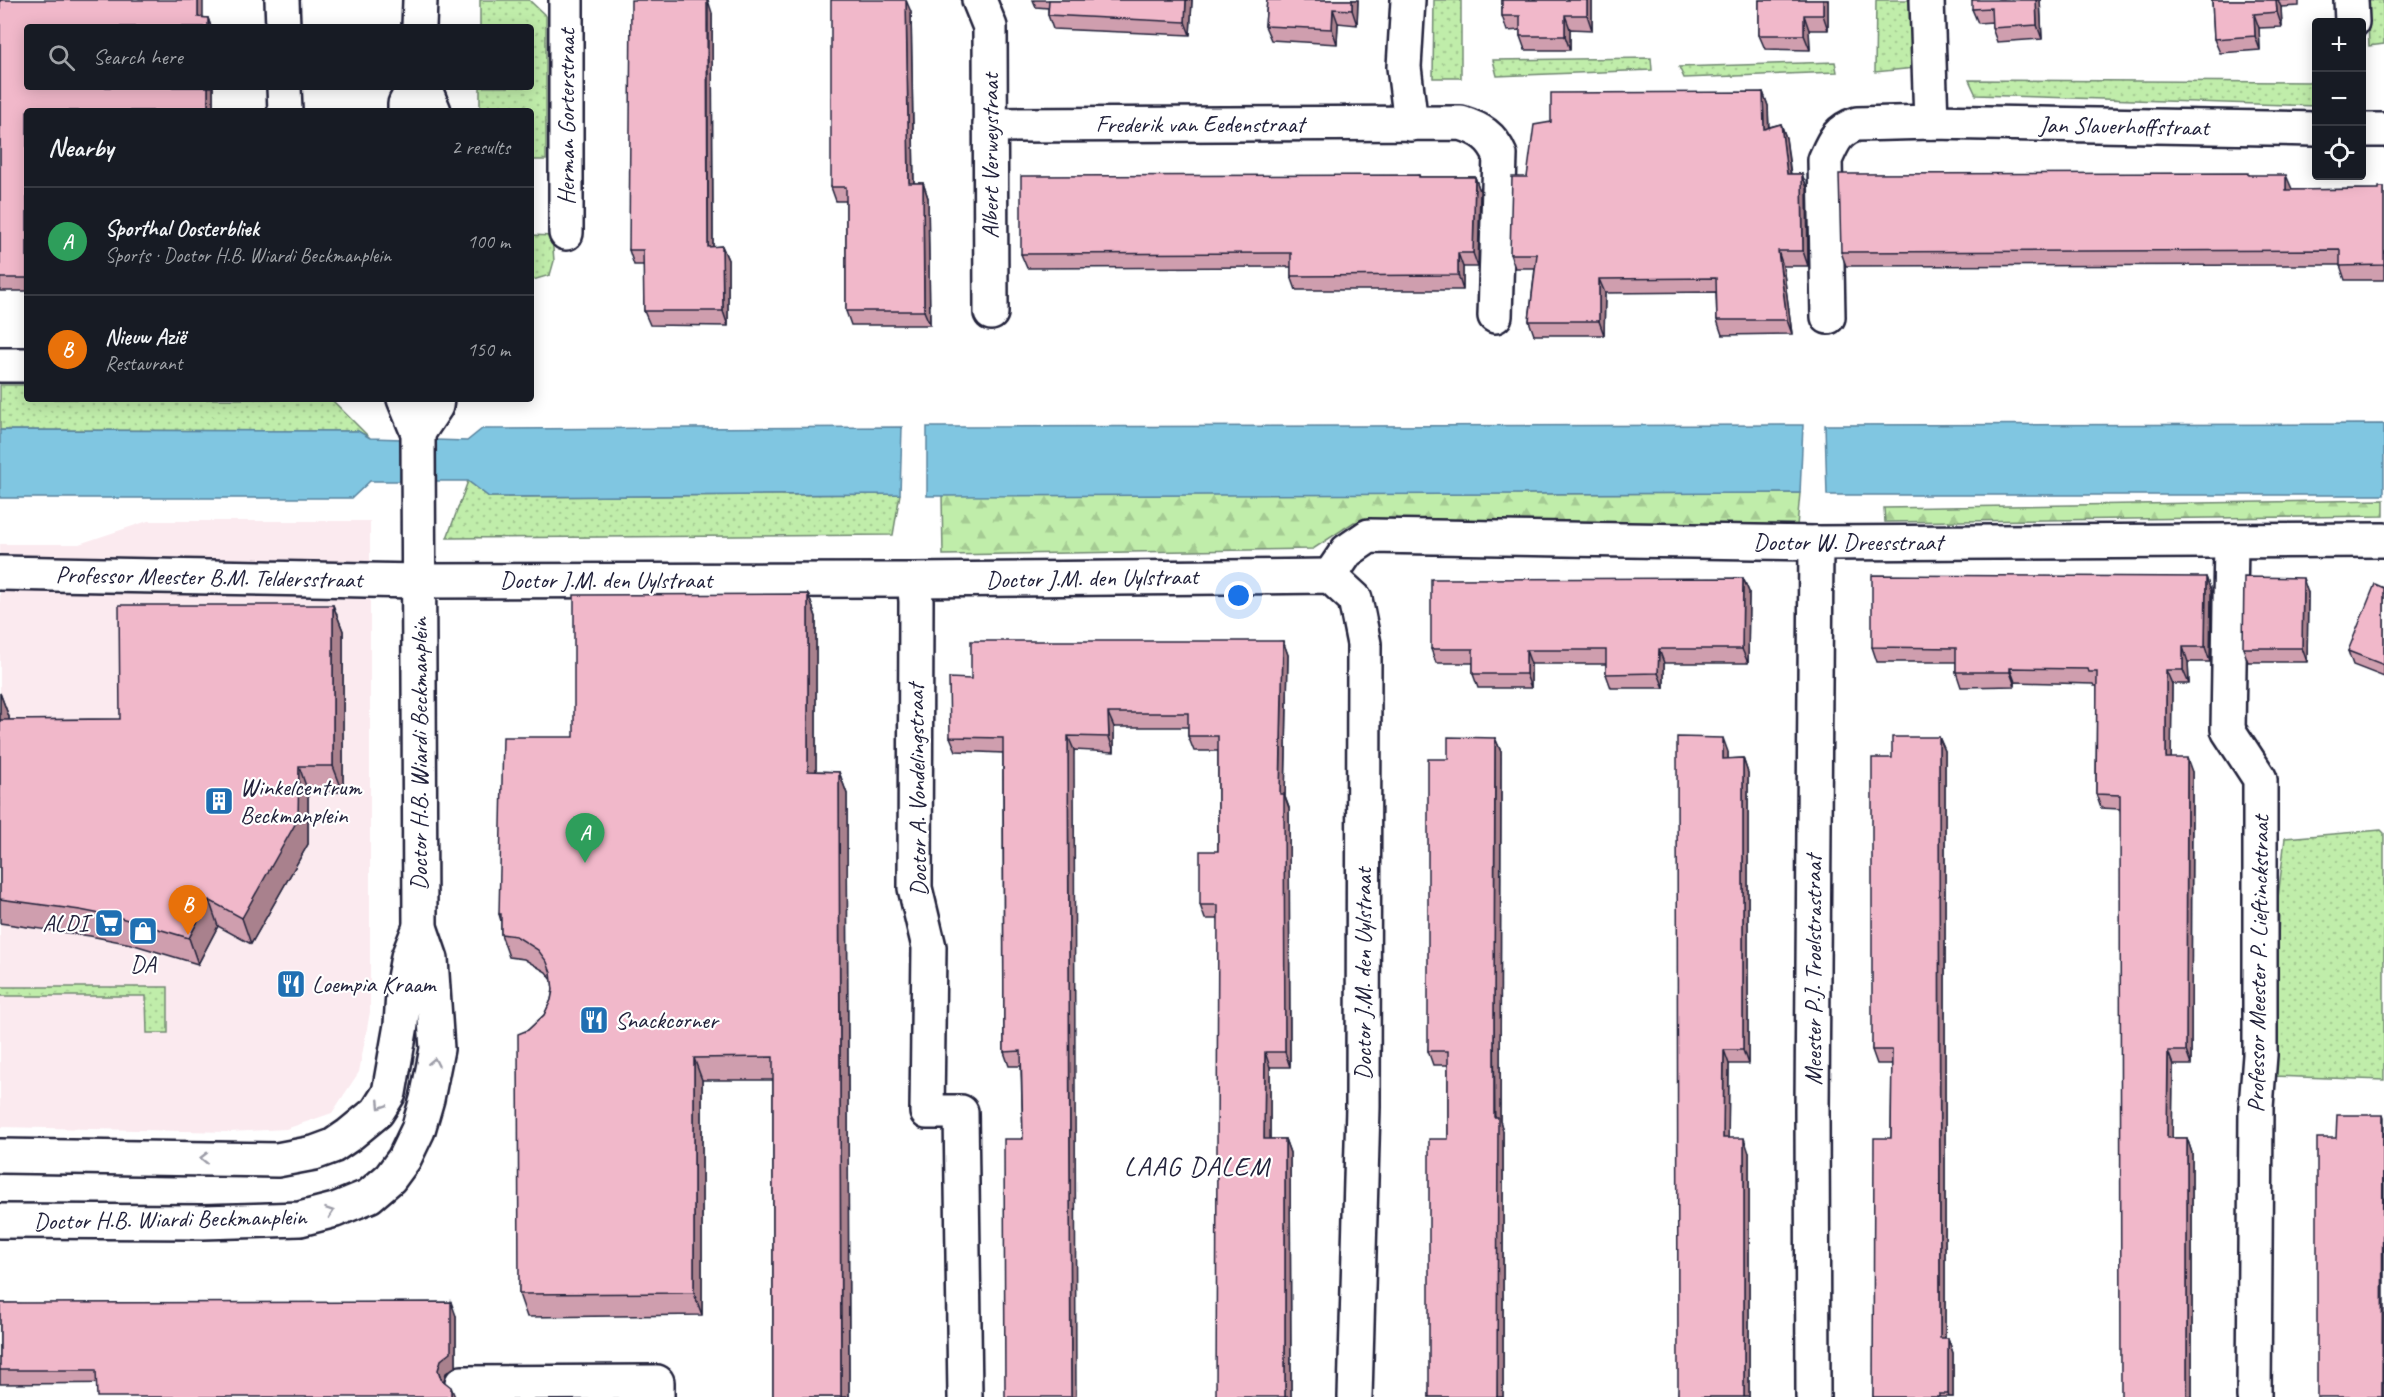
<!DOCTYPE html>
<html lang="en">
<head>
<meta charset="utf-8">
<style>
  body { margin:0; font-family:Caveat,sans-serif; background:#20242c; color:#f1f3f6 }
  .controls { position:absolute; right:18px; top:18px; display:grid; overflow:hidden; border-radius:6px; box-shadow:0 3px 15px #0003 }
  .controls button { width:54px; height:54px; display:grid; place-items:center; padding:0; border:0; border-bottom:2px solid #363941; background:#171b24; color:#f1f3f6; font:30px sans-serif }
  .you { position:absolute; left:1239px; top:596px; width:21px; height:21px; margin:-15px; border:4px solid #fff; border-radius:50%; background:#1a73e8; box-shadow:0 0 0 9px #1a73e833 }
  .badge { display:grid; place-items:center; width:39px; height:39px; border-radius:50%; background:#d93025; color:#fff; font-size:20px; font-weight:700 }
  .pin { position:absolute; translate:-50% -50px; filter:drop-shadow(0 2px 3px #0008) }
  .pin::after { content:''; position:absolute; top:32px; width:21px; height:18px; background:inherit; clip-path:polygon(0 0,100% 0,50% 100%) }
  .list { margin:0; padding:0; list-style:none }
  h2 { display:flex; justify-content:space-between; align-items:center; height:78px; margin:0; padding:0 24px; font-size:26px }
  h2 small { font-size:20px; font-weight:400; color:#9ea1a6 }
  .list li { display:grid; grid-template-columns:39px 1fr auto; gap:18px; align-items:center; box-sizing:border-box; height:108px; padding:0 24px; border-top:2px solid #363941 }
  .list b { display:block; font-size:22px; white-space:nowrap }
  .list p { margin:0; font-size:20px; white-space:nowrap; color:#9ea1a6 }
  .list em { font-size:20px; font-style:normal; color:#9ea1a6 }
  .icon { flex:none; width:33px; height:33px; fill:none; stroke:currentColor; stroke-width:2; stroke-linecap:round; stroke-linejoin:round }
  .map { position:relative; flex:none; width:2384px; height:1397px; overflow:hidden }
  .search { position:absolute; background:#171b24; box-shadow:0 3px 15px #0003; left:24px; top:24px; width:510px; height:66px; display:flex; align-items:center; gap:15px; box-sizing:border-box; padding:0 21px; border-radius:6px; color:#9ea1a6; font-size:22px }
  .panel { position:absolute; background:#171b24; box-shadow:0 3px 15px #0003; left:24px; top:108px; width:510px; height:294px; border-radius:6px }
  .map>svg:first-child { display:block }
</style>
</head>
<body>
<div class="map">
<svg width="2384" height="1397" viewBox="0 0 2384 1397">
  <defs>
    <pattern id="grass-dots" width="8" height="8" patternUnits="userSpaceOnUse" patternTransform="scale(1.5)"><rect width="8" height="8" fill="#c0edaa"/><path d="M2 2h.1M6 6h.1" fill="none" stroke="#a5cb93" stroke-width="1.8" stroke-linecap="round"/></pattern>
    <pattern id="forest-firs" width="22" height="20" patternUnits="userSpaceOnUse" patternTransform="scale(1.5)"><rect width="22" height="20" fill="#c0edaa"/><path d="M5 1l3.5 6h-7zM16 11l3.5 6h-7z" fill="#a5cb93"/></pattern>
  </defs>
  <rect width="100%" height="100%" fill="#fff"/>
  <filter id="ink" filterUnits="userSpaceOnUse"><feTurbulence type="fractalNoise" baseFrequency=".0167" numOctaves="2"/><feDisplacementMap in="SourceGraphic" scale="12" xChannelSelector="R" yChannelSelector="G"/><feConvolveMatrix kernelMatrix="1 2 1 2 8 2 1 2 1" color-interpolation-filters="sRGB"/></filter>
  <g filter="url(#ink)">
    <!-- built -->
    <path fill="#fbeaef" d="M148,521h222v491l-11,60 -27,41 -46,16 -57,3 -229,-5v-583h79z"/>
    <!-- grass -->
    <g fill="url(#grass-dots)" stroke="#718872" stroke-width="1.5">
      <path d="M480,0h49l17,16v144h-15v-49h-51v-24h51v-60h-51z"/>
      <path d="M1434,0h27v78h-28z"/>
      <path d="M1876,0h35l4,68 -40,4z"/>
      <path d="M2367,0h16l1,44 -15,2z"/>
      <path d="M1651,58l1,12 -155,6 -4,-16z"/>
      <path d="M1835,62l2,10 -153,6 -5,-11z"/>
      <path d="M1969,80l347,2v24l-340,-11z"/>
      <path d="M531,235l21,1 2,25 -4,14 -17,5 -2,-1z"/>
      <path d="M0,385h27v14h304l39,39 -12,-7 -358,-1z"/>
      <path d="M468,481l21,16 411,-3 -7,41 -446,3z"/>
      <path d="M2381,830l3,3v247l-113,-4 8,-160 -3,-1 9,-77z"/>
      <path d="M0,987h168v46h-21l-1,-37h-146z"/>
    </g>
    <!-- forest -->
    <g fill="url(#forest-firs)" stroke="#718872" stroke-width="1.5">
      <path d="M1800,493l-3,33 -443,-4 -41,27 -370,6 -1,-60z"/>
      <path d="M2384,500v16l-499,6 -1,-14z"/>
    </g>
    <!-- water -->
    <g fill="#80c6e1" stroke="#5a849f" stroke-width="1.5">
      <path d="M2384,424v71h-557l-2,-70z"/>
      <path d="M1803,425l-3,68 -873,3v-69z"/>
      <path d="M902,427l-2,67 -411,3 -21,-16h-98l-18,17h-352v-68l358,1 12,7 97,3 15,-12z"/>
    </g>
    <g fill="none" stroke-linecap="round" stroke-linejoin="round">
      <!-- minor casing -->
      <g stroke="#22223b" stroke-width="38">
        <g id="minor">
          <path d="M282,0l1,27"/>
          <path d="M979,0l11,27 1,286"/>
          <path d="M1408,0l-4,67 7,57"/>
          <path d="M1927,0l4,122"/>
          <path d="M2351,0l1,22"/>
          <path d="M284,87l1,24"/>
          <path d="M990,125l471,-2c19,6 31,13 39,32l-5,161"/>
          <path d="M2362,130h22"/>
          <path d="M566,233v-233"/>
          <path d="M1828,317l-3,-157c8,-18 12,-30 32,-36l74,-2 385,7"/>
          <path d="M0,365h27"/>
          <path d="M2231,541l-3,189 32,49v276l-4,52 -2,290"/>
          <path d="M0,573l418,8 496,-1 416,-4 25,23 9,45 -1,463 -8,290"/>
          <path d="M1330,576l17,-25 22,-15 447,7 568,-3"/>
          <path d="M914,580l2,21 -1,287 14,59 -2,165h34l4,285"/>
          <path d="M462,1383l195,-1v15"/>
          <path d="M1813,1397l-1,-287 4,-567"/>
        </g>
      </g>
      <!-- tertiary casing -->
      <g stroke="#22223b" stroke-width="38">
        <g id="tertiary">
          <path d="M419,27l1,-27"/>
          <path d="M424,87l10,24"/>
          <path d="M405,111v-7l9,-17"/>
          <path d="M418,433l18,-27 1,-7"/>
          <path d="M0,1156l277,4 37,-7 19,-7 16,-11 28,-23 12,-19 12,-68 3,-47 4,-21 12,-30"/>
          <path d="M0,1221l203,1 97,-3 35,-9 34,-14 21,-18 14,-19 14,-29 9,-31 10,-50 -6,-90 -11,-32 -2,-494 -14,-34"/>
        </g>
      </g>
      <!-- minor -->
      <use href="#minor" stroke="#fff" stroke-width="33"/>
      <!-- tertiary -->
      <use href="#tertiary" stroke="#fff" stroke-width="33"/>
    </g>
    <!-- wall -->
    <g fill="#cf9eae" stroke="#22223b" stroke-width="1.5">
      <path d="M0,0l208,18 3,9h-184v60h186v24h-186v180h-27z"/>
      <path d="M1033,0h159l-2,35 -137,-6 -5,-14v-7l-12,-1z"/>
      <path d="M1267,0h91l-1,25 -19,-2 -1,21 -66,-4 -6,-14z"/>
      <path d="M1502,0h90v30l-22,-1v21h-45l-5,-14v-6l-13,1 -5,-15z"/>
      <path d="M1759,0h69v30h-19l1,20 -45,-1 -6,-14z"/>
      <path d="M2040,0l2,39 -45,3 -5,-14v-6l-14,1 -6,-14z"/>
      <path d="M2212,0h87v6l-18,1 1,20 -23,1 1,22 -40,3 -6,-14z"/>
      <path d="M911,12l3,171h9l5,15 2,127h-79l-5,-14v-110h-10l-5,-14z"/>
      <path d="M712,13l1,234 9,-1 6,14v66l-78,-1 -6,-14v-46h-10l-5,-15z"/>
      <path d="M1763,92l5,14 1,21 12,-3 5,14 5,36h11l5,14 1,78h-25l9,68 -70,1 -5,-15 -1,-28 -111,1 -1,42h-70l-5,-14 6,-53h-20l-5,-14 17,-77z"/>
      <path d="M1419,175l1,2h55l5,14 -2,76h-15v23h-167l-5,-14v-9l-264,1 -6,-14z"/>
      <path d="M2248,175l44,15 87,-1 5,-2v93h-39l-5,-15 -494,1 -5,-14z"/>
      <path d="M2206,577l5,14 -1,71h-22l1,22h-17l-1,74 21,14 -1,293h-18l-1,73h15l5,15v244l-72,-588 -19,-1 -5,-14 1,-108h-3l-1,-2 -78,-2v4l-54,1 -5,-15v-10h-79l-5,-15z"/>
      <path d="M1743,578l6,14 -1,71h-84v25h-53l-5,-14v-10h-75v24h-53l-5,-14v-11h-37l-5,-14z"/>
      <path d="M2384,588v89l-31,-12 -5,-14z"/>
      <path d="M2308,593l-1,69h-59l-5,-14z"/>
      <path d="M808,594l8,23v154l23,1 8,22 2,603h-76v-317h-71v235l-175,2 -8,-23 9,-264 16,-15 7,-15 2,-10 -1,-10 -6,-8 -22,-13 -15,-2 -8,-23v-13l-2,-7 75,-177z"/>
      <path d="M333,605l10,26v161h-35v52l-57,100 -33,-18 -20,38 -67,-20 -41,-8 -90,-13v-230l9,24v3l111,-1z"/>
      <path d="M1283,641l5,14 -3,142 4,11 1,259h-20v72h15l5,14 1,244 -73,-478h-13l-5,-14 18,-54v-100h-24l-6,-15v-9h-74v25l-40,-2 -51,389 -2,-73h-12l-5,-14 -1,-299 -47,-2 -6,-14 21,-58z"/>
      <path d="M1939,737l6,14v587h3l5,15v44h-80l18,-259 1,-74h-15l-5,-14 20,-292z"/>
      <path d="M1495,738l6,14 -1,369 3,10v266h-74l19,-258v-74h-15l-5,-14 20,-292z"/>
      <path d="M1728,752v7l15,-1 5,15v291h-19l-1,74 21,15v244h-71z"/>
      <path d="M0,1303l456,13v50l-10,7 -2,8 -444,3z"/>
    </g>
    <!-- shaded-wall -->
    <g fill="#a9818d" stroke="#22223b" stroke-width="1.5">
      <path d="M198,0h5v27l-5,-10z"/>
      <path d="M708,0l4,13 1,248 -5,-14z"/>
      <path d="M906,0l5,12 3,185 -5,-14z"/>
      <path d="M1186,0h6l-2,35 -5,-13z"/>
      <path d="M1352,0h6l-1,25 -5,-15z"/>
      <path d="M1587,0h5v30l-5,-15z"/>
      <path d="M1823,0h5v30l-5,-15z"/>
      <path d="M2036,0h4l2,39 -5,-14z"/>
      <path d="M2276,0h2l3,7 1,20 -5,-15z"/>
      <path d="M1333,9l5,14 -1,21 -5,-15z"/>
      <path d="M2254,14l5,14 1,22 -5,-14z"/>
      <path d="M1565,15l5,14v21l-5,-14z"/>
      <path d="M1804,15l5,15 1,20 -6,-15z"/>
      <path d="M208,18l3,9h-3z"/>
      <rect x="208" y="87" width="5" height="24"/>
      <path d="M1763,92l5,14 1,37 -5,-14z"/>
      <path d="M1781,124l5,14 6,50 -5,-14z"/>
      <path d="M1802,174l5,14 1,78 -5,-15z"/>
      <path d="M2286,175l6,14v15l-6,-14z"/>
      <path d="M1475,177l5,14 -2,76 -5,-14z"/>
      <path d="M923,183l5,15 2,127 -6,-14z"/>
      <path d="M722,246l6,14v66l-5,-15z"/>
      <path d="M1778,251l5,15 9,68 -5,-14z"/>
      <path d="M1458,253l5,14v23l-5,-15z"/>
      <path d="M1599,279l6,14 -1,42 -5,-14z"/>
      <path d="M2206,577l5,14 -1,71 -5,-15z"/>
      <path d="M1743,578l6,14 -1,71 -6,-14z"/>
      <path d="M2303,578l5,15 -1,69 -5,-14z"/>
      <path d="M808,594l8,23v177l-8,-23z"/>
      <path d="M333,605l10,26v161l-10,-26z"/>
      <path d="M1283,641l5,14 -3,142 4,11 1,259 -5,-15 -5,-258z"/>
      <path d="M2183,647l5,15 1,22 -6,-14z"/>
      <path d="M1659,649l5,14v25l-6,-15z"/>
      <path d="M1526,650l5,14v24l-5,-14z"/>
      <path d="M2010,668l5,14v4l-5,-14z"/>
      <path d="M2166,670l6,14 -1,88 -5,-14z"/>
      <path d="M0,693l9,24v29l-9,-24z"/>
      <path d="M1108,713l6,14v25l-5,-15z"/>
      <path d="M1068,736l6,14 2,647h-5z"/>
      <path d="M1939,737l6,14v602l-5,-15z"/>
      <path d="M1495,738l6,14 -1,369 3,10v266h-6l-3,-382z"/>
      <path d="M1723,738l5,14v21l-5,-14z"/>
      <path d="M1743,758l5,15v291l-5,-14z"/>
      <path d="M2187,758l5,14 -1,293 -5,-14z"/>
      <path d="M299,766l9,26v52l-57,100 -9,-26z"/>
      <path d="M839,772l8,22 2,603h-8z"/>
      <path d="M209,900l9,26 -20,38 -9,-26z"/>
      <path d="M1724,1050l5,14 -1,89 -5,-15z"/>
      <path d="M2168,1051l5,14 -1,88 -5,-15z"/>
      <path d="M1265,1052l5,15v86l-6,-14z"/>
      <path d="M694,1058l8,22v235l-8,-22z"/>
      <path d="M2383,1115l1,3v279h-2z"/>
      <path d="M1744,1138l5,15v244h-5z"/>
      <path d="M2187,1138l5,15v244h-5z"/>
      <path d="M1285,1139l5,14 1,244h-6z"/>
      <path d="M451,1302l5,14v50l-10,7 -3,11 3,9 -8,-23z"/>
      <path d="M1948,1338l5,15v44h-4l-1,-3z"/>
      <path d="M451,1387l4,10h-4z"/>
    </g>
    <!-- building -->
    <g fill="#f1b8ca" stroke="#22223b" stroke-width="1.5">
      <path d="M0,0h198v17l10,1v9h-181v60h181v24h-181v167h-27z"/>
      <path d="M631,0h76l1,247 14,-1 1,65h-79l-1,-61h-14z"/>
      <path d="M831,0h75l3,183h14l1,128h-78v-124h-15z"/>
      <path d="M1049,0h137l-1,22 -137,-7z"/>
      <path d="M1267,0h85v10l-19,-1 -1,20 -67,-3z"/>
      <path d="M1502,0h85v15h-22v21h-45v-20h-18z"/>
      <path d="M1759,0h64v15h-19v20h-45z"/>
      <path d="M1972,0h64l1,25 -45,3 -1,-20 -19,1z"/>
      <path d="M2212,0h64l1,12 -23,2 1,22 -41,3z"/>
      <path d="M1763,92l1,37 17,-5 6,50h15l1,77h-25l9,69h-70l-1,-42 -117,1v42h-70l8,-67h-27l2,-77h15l7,-52 17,-3v-29z"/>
      <path d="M2248,173v2h38v15l93,-1v-2h5v78l-44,1v-16l-499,2 -2,-78z"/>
      <path d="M1419,175v2h56l-2,76h-15v22l-167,1v-23l-270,1v-78z"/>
      <path d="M1872,575l334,2 -1,70h-22v23h-17v88h21l-1,293h-18l-1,87h20v259h-66l-1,-602 -24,-1 1,-122h-8l-1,-3 -78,-1v4h-54v-24l-84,-1z"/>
      <path d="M2244,577l59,1 -1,70h-59z"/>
      <path d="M1743,578l-1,71h-83l-1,24 -52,1v-24h-80v24h-53v-25h-42v-70z"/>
      <path d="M2375,584l9,4v77l-36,-14z"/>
      <path d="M808,594v177l31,1 2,625h-68v-340l-79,1v235l-175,1 -1,-260 10,-4 16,-15 7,-15 2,-10 -2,-17 -4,-11 -9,-12 -22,-14 -15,-2v-20h-2l4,-177h71v-142z"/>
      <path d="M119,605h214v161h-34l-1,53 -56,99 -33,-18 -20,38 -68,-20 -41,-8 -80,-11v-179l120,-1z"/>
      <path d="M971,641h312l-3,153h4l1,258h-20l-1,87h21v258h-69l2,-492h-18v-54h18v-115h-30v-23h-80l1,24 -41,-1 3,661h-66l-1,-258h19l-2,-88 -17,1 -1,-314 -53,-1 -1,-59 22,1z"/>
      <path d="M1448,737l47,1 -1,277v102h4l-1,280h-68v-258h19v-88h-20v-292h20z"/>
      <path d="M1677,737l46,1v21l20,-1v292h-19l-1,88h21v259h-66z"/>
      <path d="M1892,737h47l1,601h8v56h-9v3h-66l1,-259h17l1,-88h-20v-292h20z"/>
      <path d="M2337,1115h46l-1,282h-65v-259h19z"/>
      <path d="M451,1302v50l-10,8 -3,10 3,9 10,8v10h-354l-1,-27h-96v-67z"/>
    </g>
    <!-- one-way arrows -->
    <defs><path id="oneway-chevron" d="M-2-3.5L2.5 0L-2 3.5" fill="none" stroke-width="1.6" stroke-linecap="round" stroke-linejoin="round" transform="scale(1.5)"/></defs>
    <g stroke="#9c9ca7">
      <use href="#oneway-chevron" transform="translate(434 1062) rotate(-79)"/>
      <use href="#oneway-chevron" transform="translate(381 1105) rotate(123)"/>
      <use href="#oneway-chevron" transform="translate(204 1158) rotate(-179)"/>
      <use href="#oneway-chevron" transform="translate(330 1212) rotate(-19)"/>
    </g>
  </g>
  <!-- icons -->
  <defs>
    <g id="building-square" transform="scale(1.5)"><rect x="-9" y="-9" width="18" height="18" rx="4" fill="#1f6fb2" stroke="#fff"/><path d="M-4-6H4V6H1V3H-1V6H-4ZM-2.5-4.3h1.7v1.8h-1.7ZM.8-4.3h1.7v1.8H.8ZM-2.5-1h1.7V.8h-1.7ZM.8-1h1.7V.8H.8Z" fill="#fff"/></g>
    <g id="supermarket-square" transform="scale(1.5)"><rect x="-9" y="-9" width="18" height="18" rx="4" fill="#1f6fb2" stroke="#fff"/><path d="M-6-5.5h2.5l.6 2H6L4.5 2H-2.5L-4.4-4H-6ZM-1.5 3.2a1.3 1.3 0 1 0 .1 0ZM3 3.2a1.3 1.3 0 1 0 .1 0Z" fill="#fff"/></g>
    <g id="shop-square" transform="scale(1.5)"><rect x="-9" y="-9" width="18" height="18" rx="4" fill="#1f6fb2" stroke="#fff"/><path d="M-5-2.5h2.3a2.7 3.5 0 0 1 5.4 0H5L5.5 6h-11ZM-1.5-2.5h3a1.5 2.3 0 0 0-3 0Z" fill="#fff"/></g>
    <g id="restaurant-square" transform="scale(1.5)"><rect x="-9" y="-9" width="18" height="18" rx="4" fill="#1f6fb2" stroke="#fff"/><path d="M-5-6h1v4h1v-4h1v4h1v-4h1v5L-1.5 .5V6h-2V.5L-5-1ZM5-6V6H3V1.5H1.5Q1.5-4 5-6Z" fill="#fff"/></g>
  </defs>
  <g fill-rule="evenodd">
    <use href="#building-square" x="219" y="801"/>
    <use href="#supermarket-square" x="109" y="923"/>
    <use href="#shop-square" x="143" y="931"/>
    <use href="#restaurant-square" x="291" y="984"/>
    <use href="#restaurant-square" x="594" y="1020"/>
  </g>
  <g text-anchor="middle" stroke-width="4.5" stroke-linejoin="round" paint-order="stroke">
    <!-- street labels -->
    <g font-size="24" fill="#22223b" stroke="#fff">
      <text transform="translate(566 117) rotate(-90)" y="8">Herman Gorterstraat</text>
      <text x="1200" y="132">Frederik van Eedenstraat</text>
      <text transform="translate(2124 126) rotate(1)" y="8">Jan Slauerhoffstraat</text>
      <text transform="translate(990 156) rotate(-90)" y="8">Albert Verweystraat</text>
      <text x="1848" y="550">Doctor W. Dreesstraat</text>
      <text transform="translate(209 577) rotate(1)" y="8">Professor Meester B.M. Teldersstraat</text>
      <text transform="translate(1092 578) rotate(-1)" y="8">Doctor J.M. den Uylstraat</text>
      <text x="606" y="588">Doctor J.M. den Uylstraat</text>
      <text transform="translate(419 754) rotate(-90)" y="8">Doctor H.B. Wiardi Beckmanplein</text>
      <text transform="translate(917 790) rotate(-91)" y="8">Doctor A. Vondelingstraat</text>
      <text transform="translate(2258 964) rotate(-89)" y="8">Professor Meester P. Lieftinckstraat</text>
      <text transform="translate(1813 970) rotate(-90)" y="8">Meester P.J. Troelstrastraat</text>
      <text transform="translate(1363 974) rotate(-90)" y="8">Doctor J.M. den Uylstraat</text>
      <text transform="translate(170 1219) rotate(-1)" y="8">Doctor H.B. Wiardi Beckmanplein</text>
    </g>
    <!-- poi labels -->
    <g font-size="24" fill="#22223b" stroke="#fff" text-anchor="start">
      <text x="240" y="795">Winkelcentrum<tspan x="240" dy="28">Beckmanplein</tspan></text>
      <text x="88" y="931" text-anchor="end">ALDI</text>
      <text x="143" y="972" text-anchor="middle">DA</text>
      <text x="312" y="992">Loempia Kraam</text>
      <text x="615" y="1028">Snackcorner</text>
    </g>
    <!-- quarter labels -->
    <g font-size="27" letter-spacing="1.5" fill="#22223b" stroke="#fff">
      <text x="1197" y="1175">LAAG DALEM</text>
    </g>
  </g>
</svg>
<div class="controls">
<button>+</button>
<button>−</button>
<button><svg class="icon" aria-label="locate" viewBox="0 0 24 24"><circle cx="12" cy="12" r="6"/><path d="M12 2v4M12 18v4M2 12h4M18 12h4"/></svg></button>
</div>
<div class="you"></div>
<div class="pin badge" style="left:585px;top:863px;background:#2e9e5b">A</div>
<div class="pin badge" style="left:188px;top:935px;background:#e8710a">B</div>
<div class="search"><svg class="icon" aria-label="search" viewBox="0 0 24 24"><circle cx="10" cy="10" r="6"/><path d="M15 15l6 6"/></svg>Search here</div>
<section class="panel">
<h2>Nearby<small>2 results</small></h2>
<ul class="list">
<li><span class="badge" style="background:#2e9e5b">A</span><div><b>Sporthal Oosterbliek</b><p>Sports · Doctor H.B. Wiardi Beckmanplein</p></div><em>100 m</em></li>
<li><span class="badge" style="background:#e8710a">B</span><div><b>Nieuw Azië</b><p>Restaurant</p></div><em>150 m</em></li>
</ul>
</section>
</div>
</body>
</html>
